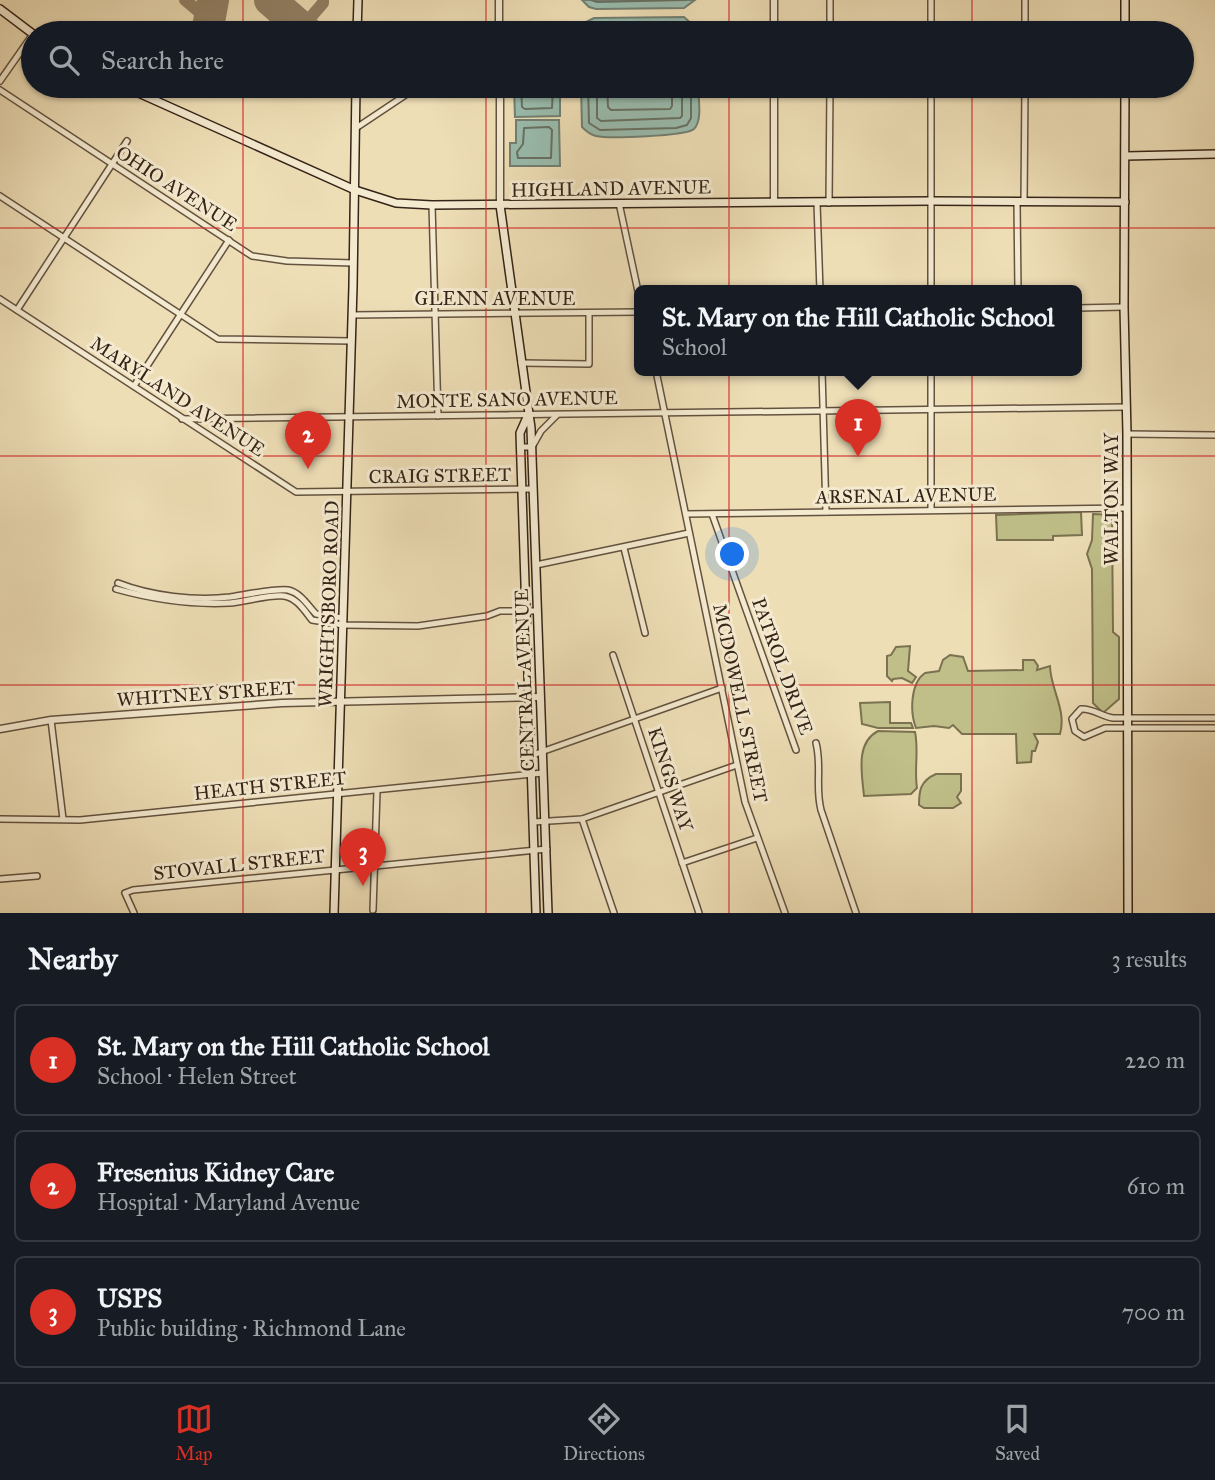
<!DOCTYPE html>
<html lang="en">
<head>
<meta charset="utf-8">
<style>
  body { margin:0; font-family:"IM FELL Great Primer",serif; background:#20242c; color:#f1f3f6 }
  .you { position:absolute; left:733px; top:555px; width:24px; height:24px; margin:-18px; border:5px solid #fff; border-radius:50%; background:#1a73e8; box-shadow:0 0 0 10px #1a73e833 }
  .badge { display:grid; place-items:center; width:46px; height:46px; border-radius:50%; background:#d93025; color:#fff; font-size:23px; font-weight:700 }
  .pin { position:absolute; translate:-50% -58px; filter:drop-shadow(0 2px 4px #0008) }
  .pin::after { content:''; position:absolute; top:37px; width:24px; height:21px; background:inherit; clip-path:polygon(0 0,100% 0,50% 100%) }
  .popup { position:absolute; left:634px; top:285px; width:448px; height:91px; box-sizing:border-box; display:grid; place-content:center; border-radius:10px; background:#171b24; filter:drop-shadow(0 2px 5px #0005); font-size:23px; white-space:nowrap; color:#9ea1a6 }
  .popup b { font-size:26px; color:#f1f3f6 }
  .popup::after { content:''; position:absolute; left:50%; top:100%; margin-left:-14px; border:14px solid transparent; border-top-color:#171b24 }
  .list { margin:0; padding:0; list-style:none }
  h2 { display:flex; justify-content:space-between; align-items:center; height:91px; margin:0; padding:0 28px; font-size:30px }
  h2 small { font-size:23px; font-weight:400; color:#9ea1a6 }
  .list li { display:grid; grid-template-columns:46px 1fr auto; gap:21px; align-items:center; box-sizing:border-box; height:112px; margin:0 14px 14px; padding:0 14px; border:2px solid #363941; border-radius:10px }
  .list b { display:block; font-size:26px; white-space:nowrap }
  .list p { margin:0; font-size:23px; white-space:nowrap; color:#9ea1a6 }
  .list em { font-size:23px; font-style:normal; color:#9ea1a6 }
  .icon { flex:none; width:38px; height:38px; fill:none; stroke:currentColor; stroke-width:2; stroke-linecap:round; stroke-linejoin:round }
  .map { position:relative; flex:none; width:1215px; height:913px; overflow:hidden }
  .search { position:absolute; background:#171b24; box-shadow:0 2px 5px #0004; left:21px; right:21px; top:21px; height:77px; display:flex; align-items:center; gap:18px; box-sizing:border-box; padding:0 24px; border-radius:38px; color:#9ea1a6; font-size:26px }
  .sheet { height:469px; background:#171b24 }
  nav { display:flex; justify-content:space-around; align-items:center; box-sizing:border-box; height:98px; border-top:2px solid #363941; background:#171b24; font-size:19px; color:#9ea1a6 }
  nav a { display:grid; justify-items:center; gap:4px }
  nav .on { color:#d93025 }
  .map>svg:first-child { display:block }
</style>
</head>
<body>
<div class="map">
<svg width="1215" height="913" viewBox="0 0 1215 913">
  <rect width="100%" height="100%" fill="#eedeb6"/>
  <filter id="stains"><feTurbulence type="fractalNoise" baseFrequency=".00286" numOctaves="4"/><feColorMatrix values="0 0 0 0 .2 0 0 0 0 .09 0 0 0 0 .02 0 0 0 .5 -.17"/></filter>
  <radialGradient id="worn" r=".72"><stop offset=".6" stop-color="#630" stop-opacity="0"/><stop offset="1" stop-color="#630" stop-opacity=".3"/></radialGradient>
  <!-- green -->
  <g fill="#c0bf89" stroke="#7a7250" stroke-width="2">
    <path d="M1081,512l1,23 -29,1v4h-56l-1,-25z"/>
    <path d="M1093,514l19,1 1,117 6,5v62l-16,14 -10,-10 -1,-134 -5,-15 5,-14z"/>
    <path d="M910,646l-2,25 8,6 -4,6 -10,-5 -9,1 -1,2 -5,-5v-20l4,-1 5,-8z"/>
    <path d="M950,655l13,2 5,14 55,-1v-10h11l4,6 -1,4 13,-4c0,22 17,44 10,68h-26l4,8 -3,9h-3l-1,11 -14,1 -1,-29h-54l-9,-9 -4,3 -15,-2 -18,2c-6,-15 -6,-45 9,-55l14,-2 4,-11z"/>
    <path d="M890,702v21h21l2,5h-35l-16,-4 -2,-21z"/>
    <path d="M878,731l37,1c4,19 -1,37 2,56l-6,6 -47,2c-2,-22 -9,-53 14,-65z"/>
    <path d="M936,774h25v17l-4,6 4,6 -8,5h-29l-5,-3c0,-14 1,-24 17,-31z"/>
  </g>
  <!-- water -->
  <g fill="#99bcae" stroke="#717f72" stroke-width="2">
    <path d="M582,0h113l-11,8 -88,1 -7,-2z"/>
    <path d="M684,17l10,9 3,7h-116l5,-11 8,-4z"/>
    <path d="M560,86v30l-45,1 -1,-30z"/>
    <path d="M581,86h117c0,11 5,34 -4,43 -8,7 -86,10 -98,7 -6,-1 -10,-5 -14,-9z"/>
    <path d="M516,120h43l1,46h-50v-23h6z"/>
  </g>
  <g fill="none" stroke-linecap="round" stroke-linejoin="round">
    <!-- shore -->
    <g stroke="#677062" stroke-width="2">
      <path d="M591,0l6,2 88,-2"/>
      <path d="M588,33l7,-8 87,-1 7,9"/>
      <path d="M521,86l1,21 3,2 27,-1 1,-22"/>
      <path d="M588,86l1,37 11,7 76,-2 11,-3 4,-7v-32"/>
      <path d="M597,86v32l4,3 79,-3 2,-2v-30"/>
      <path d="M607,86l1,21 3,3 59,-1 2,-3v-20"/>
      <path d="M549,127l3,3 -1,28h-33l-1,-6 6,-8 1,-16z"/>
    </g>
    <!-- taxiway -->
    <g stroke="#928166" stroke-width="12">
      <path d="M185,0l39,33"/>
      <path d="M297,33l26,-30v-3"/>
    </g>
    <!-- runway -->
    <g stroke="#928166" stroke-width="32">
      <path d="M270,0l38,33"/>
      <path d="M207,33l6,-33"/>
    </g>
    <!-- minor casing -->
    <g stroke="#63523f" stroke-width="8">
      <g id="minor">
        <path d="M931,0v33"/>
        <path d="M830,33v-33"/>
        <path d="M1025,33v-33"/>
        <path d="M0,81l33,-47"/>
        <path d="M931,86v205"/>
        <path d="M0,90l252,166 35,5 66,2"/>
        <path d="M356,128l63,-42"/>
        <path d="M0,196l218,143 133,2"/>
        <path d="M1024,202l1,-116"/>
        <path d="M619,203l20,93"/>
        <path d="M817,203l3,88"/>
        <path d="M829,203l1,-117"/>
        <path d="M1017,203l1,88"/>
        <path d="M432,205l6,211"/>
        <path d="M0,299l296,193 237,-3"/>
        <path d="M1077,308l47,-1"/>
        <path d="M17,310l110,-169"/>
        <path d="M352,315l287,-3"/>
        <path d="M521,363l68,1v-51"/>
        <path d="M656,371l89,431 40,111"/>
        <path d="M822,371l4,141"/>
        <path d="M134,386l95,-146"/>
        <path d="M182,419l944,-12"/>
        <path d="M1127,434l88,1"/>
        <path d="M520,447h12l9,-16 16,-16"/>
        <path d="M931,510v-139"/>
        <path d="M686,514l441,-6"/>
        <path d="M712,514l84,236"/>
        <path d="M624,548l21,85"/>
        <path d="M536,565l153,-32"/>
        <path d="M118,583c33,13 77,18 112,14 13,-2 47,-9 58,-7 13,3 20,16 28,24l27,4"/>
        <path d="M116,589c36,10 76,16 114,14 14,-1 41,-9 54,-7 13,2 20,14 28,24l31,5 75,1 69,-10 13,-5h37"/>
        <path d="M613,655l86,258"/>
        <path d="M1215,718h-102c-12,-2 -21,-10 -32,-9l-9,10 3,12 9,6 21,-9h110"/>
        <path d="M51,720l12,99"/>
        <path d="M816,743c6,23 -1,44 5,67l35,103"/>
        <path d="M530,756l192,-68"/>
        <path d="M0,819l80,1 463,-47"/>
        <path d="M582,819l32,94"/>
        <path d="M533,822l49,-3 155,-54"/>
        <path d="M682,863l75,-25"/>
        <path d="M0,879l37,-3"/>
        <path d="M373,910l4,-119"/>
        <path d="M134,913l-9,-20 8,-3 414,-41"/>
      </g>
    </g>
    <!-- tertiary casing -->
    <g stroke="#63523f" stroke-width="9">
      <g id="tertiary">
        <path d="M499,0v33"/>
        <path d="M774,33v-33"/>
        <path d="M500,86v119"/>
        <path d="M774,202v-116"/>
        <path d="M0,729l51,-9 231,-17 258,-6"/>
      </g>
    </g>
    <!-- secondary casing -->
    <g stroke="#352417" stroke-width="10">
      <g id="secondary">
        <path d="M1125,0v33"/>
        <path d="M0,9l33,25"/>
        <path d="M357,33l1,-33"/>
        <path d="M123,86l232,104 41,13 36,2 499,-4 194,1"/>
        <path d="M1125,86l-1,221 3,127 1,479"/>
        <path d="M1126,156l89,-2"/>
        <path d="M500,205l31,223 17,485"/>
        <path d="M528,415l-8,18 16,480"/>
        <path d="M334,913l19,-627 3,-200"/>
      </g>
    </g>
    <!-- minor -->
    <use href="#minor" stroke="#f4ead0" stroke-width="5"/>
    <!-- tertiary -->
    <use href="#tertiary" stroke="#f4ead0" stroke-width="6"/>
    <!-- secondary -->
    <use href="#secondary" stroke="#f4ead0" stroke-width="7"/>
  </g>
  <!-- grid -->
  <path fill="none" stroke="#d62828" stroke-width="2" stroke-opacity="0.55" d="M243,0v33M486,0v33M729,0v33M972,0v33M243,86v827M486,86v827M729,86v827M972,86v827M0,228h1215M0,456h1215M0,685h1215"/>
  <g text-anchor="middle" stroke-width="6" stroke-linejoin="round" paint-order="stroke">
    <!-- street labels -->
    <g font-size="19" fill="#352417" stroke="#f4ead0">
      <text transform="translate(177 188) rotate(33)" y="7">OHIO AVENUE</text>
      <text transform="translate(611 188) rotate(-1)" y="7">HIGHLAND AVENUE</text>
      <text x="495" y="305">GLENN AVENUE</text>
      <text transform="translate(178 396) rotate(33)" y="7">MARYLAND AVENUE</text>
      <text transform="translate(507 399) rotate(-1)" y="7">MONTE SANO AVENUE</text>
      <text transform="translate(440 475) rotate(-1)" y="7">CRAIG STREET</text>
      <text transform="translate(906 495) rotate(-1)" y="7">ARSENAL AVENUE</text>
      <text transform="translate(1111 499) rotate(-90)" y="7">WALTON WAY</text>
      <text transform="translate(328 604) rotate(-88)" y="7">WRIGHTSBORO ROAD</text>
      <text transform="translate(783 666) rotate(70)" y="7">PATROL DRIVE</text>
      <text transform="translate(524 680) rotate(-92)" y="7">CENTRAL AVENUE</text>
      <text transform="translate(206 693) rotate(-4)" y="7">WHITNEY STREET</text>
      <text transform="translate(741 703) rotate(78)" y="7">MCDOWELL STREET</text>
      <text transform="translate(671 779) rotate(72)" y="7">KINGS WAY</text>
      <text transform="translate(270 785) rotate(-6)" y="7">HEATH STREET</text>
      <text transform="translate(239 864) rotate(-6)" y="7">STOVALL STREET</text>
    </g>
  </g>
  <rect width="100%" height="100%" filter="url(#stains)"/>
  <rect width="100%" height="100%" fill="url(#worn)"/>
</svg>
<div class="you"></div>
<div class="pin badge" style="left:858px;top:457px">1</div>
<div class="popup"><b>St. Mary on the Hill Catholic School</b>School</div>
<div class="pin badge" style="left:308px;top:469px">2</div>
<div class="pin badge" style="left:363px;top:886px">3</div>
<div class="search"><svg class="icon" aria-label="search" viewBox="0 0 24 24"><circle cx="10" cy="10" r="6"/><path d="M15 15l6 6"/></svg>Search here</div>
</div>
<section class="sheet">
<h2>Nearby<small>3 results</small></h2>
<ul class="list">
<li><span class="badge">1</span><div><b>St. Mary on the Hill Catholic School</b><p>School · Helen Street</p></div><em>220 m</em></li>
<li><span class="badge">2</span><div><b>Fresenius Kidney Care</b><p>Hospital · Maryland Avenue</p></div><em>610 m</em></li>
<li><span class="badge">3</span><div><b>USPS</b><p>Public building · Richmond Lane</p></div><em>700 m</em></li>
</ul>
</section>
<nav>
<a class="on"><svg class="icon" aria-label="map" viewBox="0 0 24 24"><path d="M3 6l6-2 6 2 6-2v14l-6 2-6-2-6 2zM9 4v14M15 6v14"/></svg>Map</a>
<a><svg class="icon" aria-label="directions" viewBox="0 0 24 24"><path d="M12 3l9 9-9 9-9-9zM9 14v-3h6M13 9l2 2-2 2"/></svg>Directions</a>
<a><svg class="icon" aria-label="saved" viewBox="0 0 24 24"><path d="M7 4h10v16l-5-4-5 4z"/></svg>Saved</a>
</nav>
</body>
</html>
